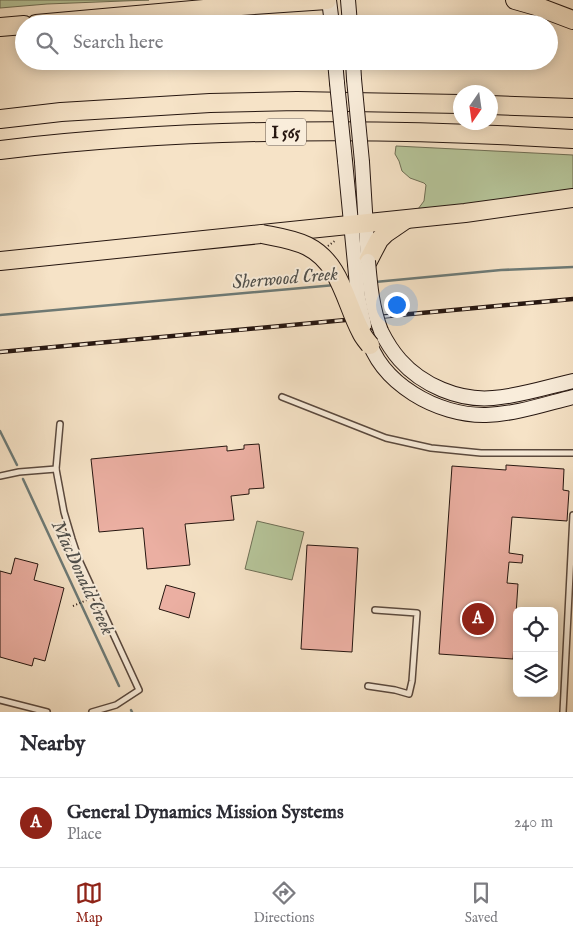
<!DOCTYPE html>
<html lang="en">
<head>
<meta charset="utf-8">
<style>
  body { margin:0; font-family:"IM FELL English",serif; background:#f2f2f3; color:#2b2b33 }
  .controls { position:absolute; right:15px; bottom:15px; display:grid; overflow:hidden; border-radius:8px; box-shadow:0 2px 12px #0003 }
  .controls button { width:45px; height:45px; display:grid; place-items:center; padding:0; border:0; border-bottom:1px solid #e1e1e2; background:#fff; color:#2b2b33; font:25px sans-serif }
  .compass { position:absolute; left:453px; top:85px; width:45px; height:45px; border-radius:50%; background:#fff; box-shadow:0 2px 12px #0003; rotate:193deg }
  .you { position:absolute; left:396px; top:304px; width:18px; height:18px; margin:-12px; border:4px solid #fff; border-radius:50%; background:#1a73e8; box-shadow:0 0 0 8px #1a73e833 }
  .badge { display:grid; place-items:center; width:32px; height:32px; border-radius:50%; background:#8f2418; color:#fff; font-size:16px; font-weight:700 }
  .pin { position:absolute; translate:-50% -50%; border:2px solid #fff; box-shadow:0 1px 5px #0006 }
  .list { margin:0; padding:0; list-style:none }
  h2 { display:flex; justify-content:space-between; align-items:center; height:65px; margin:0; padding:0 20px; font-size:21px }
  h2 small { font-size:16px; font-weight:400; color:#7c7c81 }
  .list li { display:grid; grid-template-columns:32px 1fr auto; gap:15px; align-items:center; box-sizing:border-box; height:90px; padding:0 20px; border-top:1px solid #e1e1e2 }
  .list b { display:block; font-size:19px; white-space:nowrap }
  .list p { margin:0; font-size:16px; white-space:nowrap; color:#7c7c81 }
  .list em { font-size:16px; font-style:normal; color:#7c7c81 }
  .icon { flex:none; width:28px; height:28px; fill:none; stroke:currentColor; stroke-width:2; stroke-linecap:round; stroke-linejoin:round }
  .map { position:relative; flex:none; width:573px; height:712px; overflow:hidden }
  .search { position:absolute; background:#fff; box-shadow:0 2px 12px #0003; left:15px; right:15px; top:15px; height:55px; display:flex; align-items:center; gap:12px; box-sizing:border-box; padding:0 18px; border-radius:28px; color:#7c7c81; font-size:19px }
  .sheet { height:155px; background:#fff }
  nav { display:flex; justify-content:space-around; align-items:center; box-sizing:border-box; height:70px; border-top:1px solid #e1e1e2; background:#fff; font-size:14px; color:#7c7c81 }
  nav a { display:grid; justify-items:center; gap:2px }
  nav .on { color:#8f2418 }
  .map>svg:first-child { display:block }
</style>
</head>
<body>
<div class="map">
<svg width="573" height="712" viewBox="0 0 573 712">
  <rect width="100%" height="100%" fill="#f6e3c7"/>
  <filter id="stains"><feTurbulence type="fractalNoise" baseFrequency=".004" numOctaves="4"/><feColorMatrix values="0 0 0 0 .2 0 0 0 0 .09 0 0 0 0 .02 0 0 0 .5 -.17"/></filter>
  <radialGradient id="worn" r=".72"><stop offset=".6" stop-color="#630" stop-opacity="0"/><stop offset="1" stop-color="#630" stop-opacity=".3"/></radialGradient>
  <!-- green -->
  <g fill="#b6c59a" stroke="#6e6e55">
    <path d="M0,0h149l-102,4 -47,4z"/>
    <path d="M396,146l177,9v36l-56,8 -99,10 6,-8 2,-16 -2,-2 -14,-5 -8,-7 -3,-10 -4,-7z"/>
    <path d="M257,521l47,11 -12,48 -47,-11z"/>
  </g>
  <g fill="none" stroke-linecap="round" stroke-linejoin="round">
    <!-- stream -->
    <g stroke="#6d7a76" stroke-width="2.5">
      <path d="M375,282l126,-12 72,-3"/>
      <path d="M0,315l335,-30"/>
      <path d="M0,431l17,34"/>
      <path d="M23,479l96,207"/>
      <path d="M131,710l1,2"/>
    </g>
  </g>
  <!-- building -->
  <g fill="#ebafa2" stroke="#261610">
    <path d="M259,444l5,44 -15,1v5l-18,2 3,24 -49,4 5,41 -43,4 -4,-41 -44,4 -8,-73 136,-13v5l17,-2v-4z"/>
    <path d="M506,465l58,4 -1,21 6,1 -2,30 -55,-4 -3,36 14,2 -1,8 -13,-1 -2,21 11,1 -5,75 -74,-5 13,-188 54,4z"/>
    <path d="M307,545l51,3 -6,104 -51,-3z"/>
    <path d="M15,558l23,6 -4,16 30,8 -19,73 -11,-3 -2,8 -32,-9v-86l11,3z"/>
    <path d="M166,585l29,8 -6,25 -30,-9z"/>
  </g>
  <g fill="none" stroke-linecap="round" stroke-linejoin="round">
    <!-- service casing -->
    <g stroke="#5a493e" stroke-width="8">
      <g id="service">
        <path d="M282,397l104,41 45,10 50,5h92"/>
        <path d="M60,424l-4,45 8,43 8,27 7,21 60,130 -23,15 -24,7"/>
        <path d="M0,476l19,-4 37,-3"/>
        <path d="M368,686l27,4 14,4 3,-13 5,-68 -42,-3"/>
        <path d="M0,700l47,12"/>
        <path d="M563,712l10,-197"/>
      </g>
    </g>
    <!-- secondary casing -->
    <g stroke="#261610" stroke-width="16">
      <g id="secondary">
        <path d="M329,0l3,24"/>
        <path d="M348,0l2,24"/>
        <path d="M335,61l2,22"/>
        <path d="M353,61l1,18"/>
        <path d="M345,161l10,103"/>
        <path d="M362,162l6,99"/>
        <path d="M381,331c5,10 11,20 19,29 22,25 59,41 93,38 27,-2 54,-11 80,-17"/>
        <path d="M367,335c13,49 71,81 119,80 30,-1 59,-11 87,-18"/>
      </g>
    </g>
    <!-- motorway casing -->
    <g stroke="#261610" stroke-width="20">
      <g id="motorway">
        <path d="M515,0l21,6 37,14"/>
        <path d="M36,24l190,-17 101,-7"/>
        <path d="M0,27l24,-2"/>
        <path d="M490,105l83,3"/>
        <path d="M0,119l61,-7 149,-9 87,-2 163,3"/>
        <path d="M0,150c190,-23 382,-23 573,-11"/>
        <path d="M0,261l465,-48 108,-15"/>
        <path d="M368,261l11,-21 7,-7 19,-13"/>
      </g>
    </g>
    <!-- path -->
    <g stroke="#261610" stroke-width="2" stroke-dasharray="1 2.5" stroke-linecap="butt">
      <path d="M328,246l8,-6"/>
      <path d="M73,606l16,-7"/>
    </g>
    <!-- service -->
    <use href="#service" stroke="#f9eddb" stroke-width="5"/>
    <!-- secondary -->
    <use href="#secondary" stroke="#f9eddb" stroke-width="14"/>
    <!-- motorway -->
    <use href="#motorway" stroke="#f6e3c7" stroke-width="18"/>
    <!-- rail casing -->
    <g stroke="#261610" stroke-width="4.5">
      <path id="rail" d="M0,352l573,-53"/>
    </g>
    <!-- rail -->
    <use href="#rail" stroke="#f9eddb" stroke-width="2.5" stroke-dasharray="8" stroke-linecap="butt"/>
    <!-- secondary-bridge casing -->
    <g stroke="#261610" stroke-width="16" stroke-linecap="butt">
      <g id="secondary-bridge">
        <path d="M354,79l8,83"/>
        <path d="M337,83l8,78"/>
        <path d="M368,261c2,24 4,47 13,70"/>
        <path d="M355,264l3,33 6,28"/>
      </g>
    </g>
    <!-- motorway-bridge casing -->
    <g stroke="#261610" stroke-width="20" stroke-linecap="butt">
      <path id="motorway-bridge" d="M262,234c15,3 31,5 45,12 34,17 38,56 54,86 2,5 6,9 9,13"/>
    </g>
    <!-- secondary-bridge -->
    <use href="#secondary-bridge" stroke="#f9eddb" stroke-width="14"/>
    <!-- motorway-bridge -->
    <use href="#motorway-bridge" stroke="#f6e3c7" stroke-width="18"/>
  </g>
  <g text-anchor="middle" stroke-width="4" stroke-linejoin="round" paint-order="stroke">
    <!-- shield labels -->
    <rect fill="#f9eddb" stroke="#65564d" stroke-width="1" x="266" y="118.5" width="40" height="27" rx="4"/>
    <g font-size="16" font-weight="bold" fill="#261610">
      <text x="286" y="138">I 565</text>
    </g>
    <!-- water labels -->
    <g font-size="19" font-style="italic" fill="#50504c" stroke="#f9eddb">
      <text transform="translate(285 277) rotate(-5)" y="7">Sherwood Creek</text>
      <text transform="translate(84 577) rotate(65)" y="7">MacDonald Creek</text>
    </g>
  </g>
  <rect width="100%" height="100%" filter="url(#stains)"/>
  <rect width="100%" height="100%" fill="url(#worn)"/>
</svg>
<div class="controls">
<button><svg class="icon" aria-label="locate" viewBox="0 0 24 24"><circle cx="12" cy="12" r="6"/><path d="M12 2v4M12 18v4M2 12h4M18 12h4"/></svg></button>
<button><svg class="icon" aria-label="layers" viewBox="0 0 24 24"><path d="M12 4l9 5-9 5-9-5zM3 14l9 5 9-5"/></svg></button>
</div>
<svg class="compass" viewBox="-18 -18 36 36"><path d="M0-13l5 13h-10z" fill="#e53935"/><path d="M0 13l5-13h-10z" fill="#7c7c81"/></svg>
<div class="you"></div>
<div class="pin badge" style="left:478px;top:619px">A</div>
<div class="search"><svg class="icon" aria-label="search" viewBox="0 0 24 24"><circle cx="10" cy="10" r="6"/><path d="M15 15l6 6"/></svg>Search here</div>
</div>
<section class="sheet">
<h2>Nearby<small></small></h2>
<ul class="list">
<li><span class="badge">A</span><div><b>General Dynamics Mission Systems</b><p>Place</p></div><em>240 m</em></li>
</ul>
</section>
<nav>
<a class="on"><svg class="icon" aria-label="map" viewBox="0 0 24 24"><path d="M3 6l6-2 6 2 6-2v14l-6 2-6-2-6 2zM9 4v14M15 6v14"/></svg>Map</a>
<a><svg class="icon" aria-label="directions" viewBox="0 0 24 24"><path d="M12 3l9 9-9 9-9-9zM9 14v-3h6M13 9l2 2-2 2"/></svg>Directions</a>
<a><svg class="icon" aria-label="saved" viewBox="0 0 24 24"><path d="M7 4h10v16l-5-4-5 4z"/></svg>Saved</a>
</nav>
</body>
</html>
